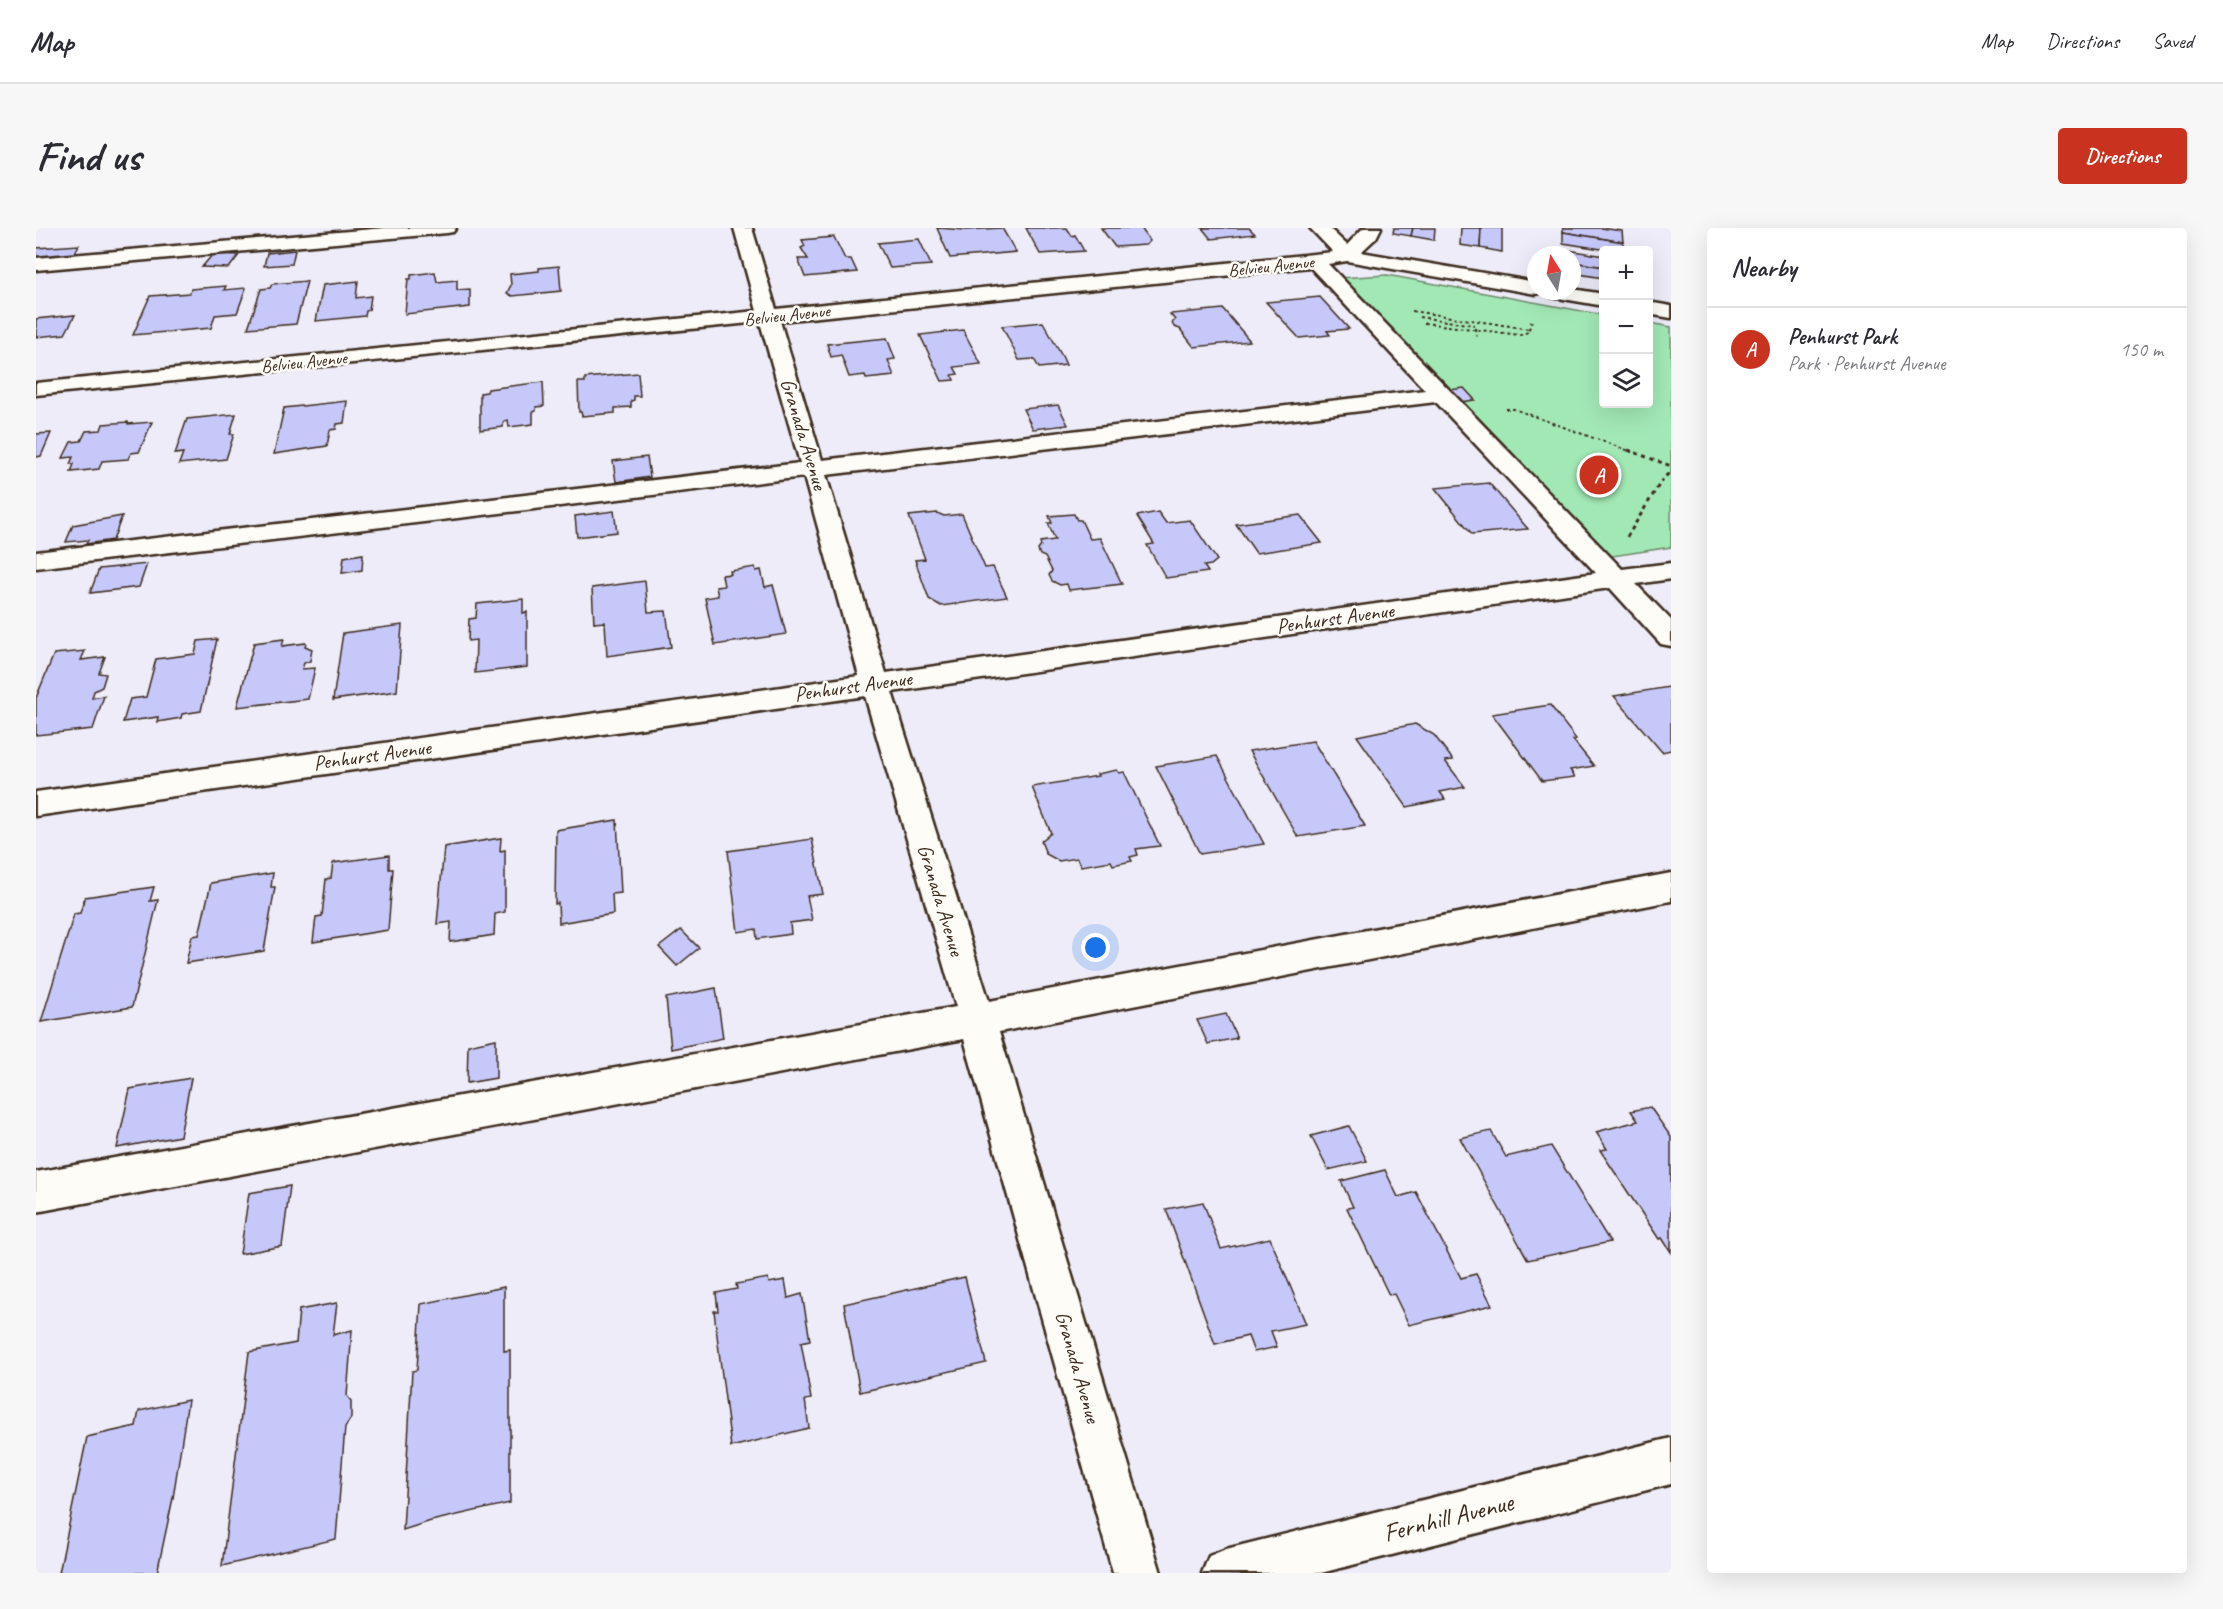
<!DOCTYPE html>
<html lang="en">
<head>
<meta charset="utf-8">
<style>
  body { margin:0; font-family:Caveat,sans-serif; background:#f7f7f7; color:#2b2b33 }
  .controls { position:absolute; right:18px; top:18px; display:grid; overflow:hidden; border-radius:6px; box-shadow:0 6px 24px #0002 }
  .controls button { width:54px; height:54px; display:grid; place-items:center; padding:0; border:0; border-bottom:2px solid #e1e1e2; background:#fff; color:#2b2b33; font:30px sans-serif }
  .compass { position:absolute; left:1491px; top:18px; width:54px; height:54px; border-radius:50%; background:#fff; box-shadow:0 6px 24px #0002; rotate:349deg }
  .you { position:absolute; left:1060px; top:720px; width:21px; height:21px; margin:-15px; border:4px solid #fff; border-radius:50%; background:#1a73e8; box-shadow:0 0 0 9px #1a73e833 }
  .badge { display:grid; place-items:center; width:39px; height:39px; border-radius:50%; background:#c8321e; color:#fff; font-size:20px; font-weight:700 }
  .pin { position:absolute; translate:-50% -50%; border:3px solid #fff; box-shadow:0 2px 6px #0006 }
  .list { margin:0; padding:0; list-style:none }
  h2 { display:flex; justify-content:space-between; align-items:center; height:78px; margin:0; padding:0 24px; font-size:26px }
  h2 small { font-size:20px; font-weight:400; color:#7c7c81 }
  .list li { display:grid; grid-template-columns:39px 1fr auto; gap:18px; align-items:center; box-sizing:border-box; height:84px; padding:0 24px; border-top:2px solid #e1e1e2 }
  .list b { display:block; font-size:22px; white-space:nowrap }
  .list p { margin:0; font-size:20px; white-space:nowrap; color:#7c7c81 }
  .list em { font-size:20px; font-style:normal; color:#7c7c81 }
  .icon { flex:none; width:33px; height:33px; fill:none; stroke:currentColor; stroke-width:2; stroke-linecap:round; stroke-linejoin:round }
  .map { position:relative; flex:none; width:1635px; height:1345px; overflow:hidden; border-radius:6px }
  header { display:flex; align-items:center; gap:36px; box-sizing:border-box; height:84px; padding:0 30px; background:#fff; border-bottom:2px solid #e1e1e2 }
  header strong { font-size:28px }
  nav { display:flex; gap:33px; margin-inline-start:auto; font-size:21px }
  .intro { display:flex; align-items:center; justify-content:space-between; box-sizing:border-box; height:144px; padding:0 36px }
  h1 { margin:0; font-size:42px }
  .button { padding:15px 27px; border-radius:6px; background:#c8321e; color:#fff; font-size:21px; font-weight:700 }
  main { display:flex; gap:36px; padding:0 36px }
  aside { flex:1; background:#fff; border-radius:6px; box-shadow:0 6px 24px #0002 }
  .map>svg:first-child { display:block }
</style>
</head>
<body>
<header>
<strong>Map</strong>
<nav><a>Map</a><a>Directions</a><a>Saved</a></nav>
</header>
<div class="intro"><h1>Find us</h1><a class="button">Directions</a></div>
<main>
<div class="map">
<svg width="1635" height="1345" viewBox="0 0 1635 1345">
  <rect width="100%" height="100%" fill="#edecf8"/>
  <filter id="ink" filterUnits="userSpaceOnUse"><feTurbulence type="fractalNoise" baseFrequency=".0167" numOctaves="2"/><feDisplacementMap in="SourceGraphic" scale="12" xChannelSelector="R" yChannelSelector="G"/><feConvolveMatrix kernelMatrix="1 2 1 2 8 2 1 2 1" color-interpolation-filters="sRGB"/></filter>
  <g filter="url(#ink)">
    <!-- green -->
    <path fill="#a2e8b5" stroke="#6e896a" stroke-width="1.5" d="M1351,47l216,40 1,89h44l1,-81 22,4v220l-65,10 -266,-279z"/>
    <!-- building -->
    <g fill="#c7c8fa" stroke="#3b2a1e" stroke-width="1.5">
      <path d="M901,0l29,2 36,-2 14,24 -66,6z"/>
      <path d="M990,0h41l5,8 3,-1 9,16 -44,3z"/>
      <path d="M1065,0h40l9,13 -4,4 -31,2z"/>
      <path d="M1166,0h47l6,6 -44,5z"/>
      <path d="M1358,0h19l-2,8 -18,-3z"/>
      <path d="M1377,0h22l-1,12 -23,-4z"/>
      <path d="M1425,0h20l-1,20 -20,-3z"/>
      <path d="M1445,0h21v24l-22,-4z"/>
      <path d="M1527,0h38l21,3 1,11 -60,-10z"/>
      <path d="M1527,4l60,10 1,8h-16l-45,-7z"/>
      <path d="M798,9l11,22h6l6,13 -52,5 -7,-18h10l-7,-11 4,-2 -3,-6z"/>
      <path d="M883,11l12,26 -41,3 -12,-25z"/>
      <path d="M43,17l-7,13 -36,3v-13z"/>
      <path d="M1526,21l42,7v11l-32,-5v-7h-10z"/>
      <path d="M259,22l-3,14 -28,2 3,-13z"/>
      <path d="M177,26l26,1 -10,13 -27,-1z"/>
      <path d="M1536,34l32,5v11l-32,-5z"/>
      <path d="M523,38l2,25 -49,5 -5,-3 4,-8 -1,-11 29,-3v-3z"/>
      <path d="M399,44l2,10 20,-2v10l13,-1v18l-65,7 3,-35h3v-4z"/>
      <path d="M271,53l-11,43 -48,4 13,-39 9,-1 2,-4z"/>
      <path d="M322,53l-2,17 15,-2 -2,14 -3,1 -1,5 -49,5 7,-36z"/>
      <path d="M190,58l-2,4 22,-2 -9,25 -22,2 -4,13 -78,7 17,-39 40,-3 1,-4z"/>
      <path d="M1284,69l29,32 -22,2 3,4 -31,3 -33,-36z"/>
      <path d="M1187,81l27,32 -56,6 -14,-18 -6,-2 -2,-4 3,-3 -5,-6z"/>
      <path d="M39,87l-10,19 -29,3v-18z"/>
      <path d="M1007,94l20,36 3,7 -27,3 -5,-9 -15,1 -17,-34z"/>
      <path d="M927,102l18,34 -27,3 4,7 -6,1 2,5 -12,1 -22,-46z"/>
      <path d="M851,110l8,21 -7,1 6,16 -28,3 -1,-4 -16,2 -8,-22 -10,2 -4,-13z"/>
      <path d="M602,145l2,23h-6v4l-3,1v6l-16,1v5l-33,3 -1,-4h-2l-1,-30h7v-4z"/>
      <path d="M507,154l1,24 -8,1v4l-3,1v12l-24,3 -1,-7 -4,1 -1,6 -23,3v-37l7,-1 1,-3z"/>
      <path d="M1428,160l11,12 -15,2 -11,-12z"/>
      <path d="M311,173l-3,22 -7,1 -1,5 -6,1 -3,16 -53,8 10,-46z"/>
      <path d="M1022,177l10,20 -35,4 -10,-20z"/>
      <path d="M200,186l-6,20h4l-8,25 -47,5 4,-11 -8,1 12,-35z"/>
      <path d="M92,194v2l24,-2 -13,30 -8,1 -3,6 -26,2 -3,8 -28,3 3,-8h-4l3,-7 -10,1 8,-16 10,-1 5,-10 15,-1 2,-6z"/>
      <path d="M15,205l-10,23 -5,1v-23z"/>
      <path d="M611,229l3,20 -34,5 -3,-21z"/>
      <path d="M1453,255l33,39 6,7 -56,5 -37,-46z"/>
      <path d="M578,283l3,21 -40,5 -2,-21z"/>
      <path d="M1122,284l8,11 24,-3 27,40 -6,5 -7,1 4,6 -42,6 -19,-33 7,-1 -17,-28z"/>
      <path d="M901,285l7,3 18,-2 23,54 8,-1 14,30 -66,9 -12,-7 -14,-39 10,-1 -16,-43z"/>
      <path d="M1038,286l3,6h4l9,19 10,-1 22,46 -53,6 -2,-6 -7,1 -8,-4 -3,-6 3,-4 -7,-14 -5,-2 -2,-5 3,-4 -1,-4 15,-2 -7,-17h4l-3,-7z"/>
      <path d="M1264,287l22,28 -66,10 -20,-29z"/>
      <path d="M86,288l-9,24 -27,4 2,-4 -22,2 7,-17z"/>
      <path d="M327,326l-1,16 -20,3 2,-16z"/>
      <path d="M111,336l-8,23 -49,6 9,-24z"/>
      <path d="M719,339l1,4 5,-1 4,17 8,-2 13,49 -71,11 -10,-47 13,-2 -2,-9 8,-1 -2,-11 9,-1 -1,-3z"/>
      <path d="M609,353l3,31 18,-1 5,36 -64,9 -2,-34 -11,1 -2,-35z"/>
      <path d="M487,371v14l4,-1v55l-52,6 1,-33 -8,1 1,-22 7,-1 1,-14z"/>
      <path d="M366,397l-5,66 -64,9 10,-67z"/>
      <path d="M181,411l-16,72 -19,3 -1,4 -24,4 1,-5 -35,5 7,-23 16,-2 10,-38 39,-5 3,-13z"/>
      <path d="M248,411l-2,7 24,-3 -1,3 7,3 -2,12 -6,2 -2,6 13,-1 -7,31 -71,8 17,-64z"/>
      <path d="M49,423l-4,9 24,-3 -6,16 7,1 -4,13 -8,4 -2,7 12,-2 -11,33 -57,6v-37l18,-44z"/>
      <path d="M1633,459l2,2v61l-9,2 -48,-56z"/>
      <path d="M1514,477l26,34 -3,1 21,26 -24,4 5,7 -33,4 -50,-67z"/>
      <path d="M1379,496l19,11 19,25 -8,1 20,26 -25,5 5,7 -38,8 -50,-71z"/>
      <path d="M1277,513l52,85 -67,11 -49,-86z"/>
      <path d="M1181,528l47,88 -64,10 -44,-88z"/>
      <path d="M1081,542l2,3 5,-1 36,74 -24,3 2,6 -8,2 2,4 -19,4 -2,-4 -30,5 -4,-8 -18,3 -13,-7 -5,-13 10,-8 -19,-46 66,-11 -1,-2z"/>
      <path d="M581,592l4,73 -9,1 1,20 -54,9 -1,-20 -3,1 1,-74z"/>
      <path d="M465,610l-1,13 5,-1v62l-10,2 -1,21 -44,7 1,-20 -14,2 7,-77z"/>
      <path d="M776,611l11,55 -16,2 5,24 -22,3 1,11 -34,5 -1,-10 -18,3 -10,-81z"/>
      <path d="M353,627v14h4l-5,61 -75,12 3,-25 6,-1 4,-37 5,-1 2,-15z"/>
      <path d="M237,645l-2,14h4l-11,64 -78,12 6,-27 7,-1 12,-52z"/>
      <path d="M118,659l-4,14 8,-1 -26,107 -91,15 33,-108 6,-1 5,-16z"/>
      <path d="M645,702l18,18 -22,18 -18,-19z"/>
      <path d="M680,760l7,50 -52,11 -5,-51z"/>
      <path d="M1190,786l11,24 -29,6 -11,-24z"/>
      <path d="M460,811v39l-29,5 1,-38z"/>
      <path d="M155,850l-11,58 -63,12 13,-59z"/>
      <path d="M1614,879l21,30v115l-9,-14 -3,1 -59,-89 7,-1 -11,-17 42,-11 -7,-10z"/>
      <path d="M1313,898l18,35 -39,9 -17,-34z"/>
      <path d="M1455,903l15,26 45,-11 59,96 -82,18 -68,-122z"/>
      <path d="M1349,942l13,27 18,-5 45,86 15,-4 16,31 -83,20 -15,-31 -5,1 -42,-87 6,-1 -12,-26z"/>
      <path d="M254,958l-8,60 -42,8 9,-61z"/>
      <path d="M1167,974l18,47 49,-11 36,86 -35,7 6,16 -23,5 -6,-16 -33,8 -49,-135z"/>
      <path d="M929,1049l21,86 -126,29 -16,-88z"/>
      <path d="M732,1050l1,5 16,-3 3,18 14,-4 8,46 -9,2 10,57 -6,1 4,28 -78,19 -17,-136h4l-2,-18 21,-4 -1,-5z"/>
      <path d="M468,1059v64l6,-1v153l-79,18 -28,9 9,-159 5,-1 4,-66z"/>
      <path d="M301,1075l-4,32 19,-5 -5,66 4,5v17l-6,9 -9,112 -114,27 27,-214 47,-9 3,-33z"/>
      <path d="M152,1172l-15,98 -16,75h-98l28,-136 49,-11 3,-15z"/>
    </g>
    <g fill="none" stroke-linecap="round" stroke-linejoin="round">
      <!-- minor casing -->
      <g stroke="#3b2a1e" stroke-width="5">
        <g id="minor">
          <path d="M349,0h71l-3,4 -6,1 -411,37v-12z"/>
          <path d="M698,0h18l24,81 557,-57 -23,-24h19l18,17 16,-17h18l-5,10 -15,14 175,30v9h36v-2l32,5v12l-52,-9 -9,-5 -7,2 -189,-33 -19,3 294,305 49,-6v16l-35,5 35,36v26l-10,-2 -51,-56 -718,104 97,309 682,-128v28l-672,131 162,541h-48l-149,-534 -928,173v-40l920,-165 -91,-311 -829,120v-24l823,-116 -55,-199 -768,91v-16l764,-89 -40,-141 -724,73v-12l721,-72zM1274,39l115,123 -603,70 -42,-139zM1400,174l160,171 -710,100 -60,-198z"/>
          <path d="M1612,74l23,4v12l-23,-4z"/>
          <path d="M1635,1210v46l-350,89h-119l7,-17 17,-7z"/>
        </g>
      </g>
      <!-- path-far1 -->
      <g stroke="#3b2a1e" stroke-width="2" stroke-dasharray="3 3" stroke-linecap="butt">
        <path d="M1376,83l117,18"/>
        <path d="M1383,89l55,8"/>
        <path d="M1388,95l96,12 8,-3 4,-12"/>
        <path d="M1439,100l2,11"/>
        <path d="M1470,181h8l118,43"/>
      </g>
      <!-- path -->
      <g stroke="#3b2a1e" stroke-width="3" stroke-dasharray="4 4" stroke-linecap="butt">
        <path d="M1592,222l43,16"/>
        <path d="M1591,309l35,-57 9,-9"/>
      </g>
      <!-- minor -->
      <use href="#minor" fill="#fdfcf7" fill-rule="evenodd"/>
    </g>
  </g>
  <g text-anchor="middle" stroke-width="5" stroke-linejoin="round" paint-order="stroke">
    <!-- far-street labels -->
    <g font-size="18" fill="#3b2a1e" stroke="#fdfcf7">
      <text transform="translate(1235 38) rotate(-6)" y="6">Belvieu Avenue</text>
      <text transform="translate(751 87) rotate(-6)" y="6">Belvieu Avenue</text>
      <text transform="translate(268 134) rotate(-6)" y="6">Belvieu Avenue</text>
    </g>
    <!-- street labels -->
    <g font-size="21" fill="#3b2a1e" stroke="#fdfcf7">
      <text transform="translate(768 206) rotate(73)" y="7">Granada Avenue</text>
      <text transform="translate(1299 390) rotate(-8)" y="7">Penhurst Avenue</text>
      <text transform="translate(817 458) rotate(-8)" y="7">Penhurst Avenue</text>
      <text transform="translate(336 527) rotate(-8)" y="7">Penhurst Avenue</text>
      <text transform="translate(905 672) rotate(73)" y="7">Granada Avenue</text>
      <text transform="translate(1042 1139) rotate(74)" y="7">Granada Avenue</text>
    </g>
    <!-- near-street labels -->
    <g font-size="26" fill="#3b2a1e" stroke="#fdfcf7">
      <text transform="translate(1412 1289) rotate(-14)" y="9">Fernhill Avenue</text>
    </g>
  </g>
</svg>
<div class="controls">
<button>+</button>
<button>−</button>
<button><svg class="icon" aria-label="layers" viewBox="0 0 24 24"><path d="M12 4l9 5-9 5-9-5zM3 14l9 5 9-5"/></svg></button>
</div>
<svg class="compass" viewBox="-18 -18 36 36"><path d="M0-13l5 13h-10z" fill="#e53935"/><path d="M0 13l5-13h-10z" fill="#7c7c81"/></svg>
<div class="you"></div>
<div class="pin badge" style="left:1563px;top:247px">A</div>
</div>
<aside>
<h2>Nearby<small></small></h2>
<ul class="list">
<li><span class="badge">A</span><div><b>Penhurst Park</b><p>Park · Penhurst Avenue</p></div><em>150 m</em></li>
</ul>
</aside>
</main>
</body>
</html>
